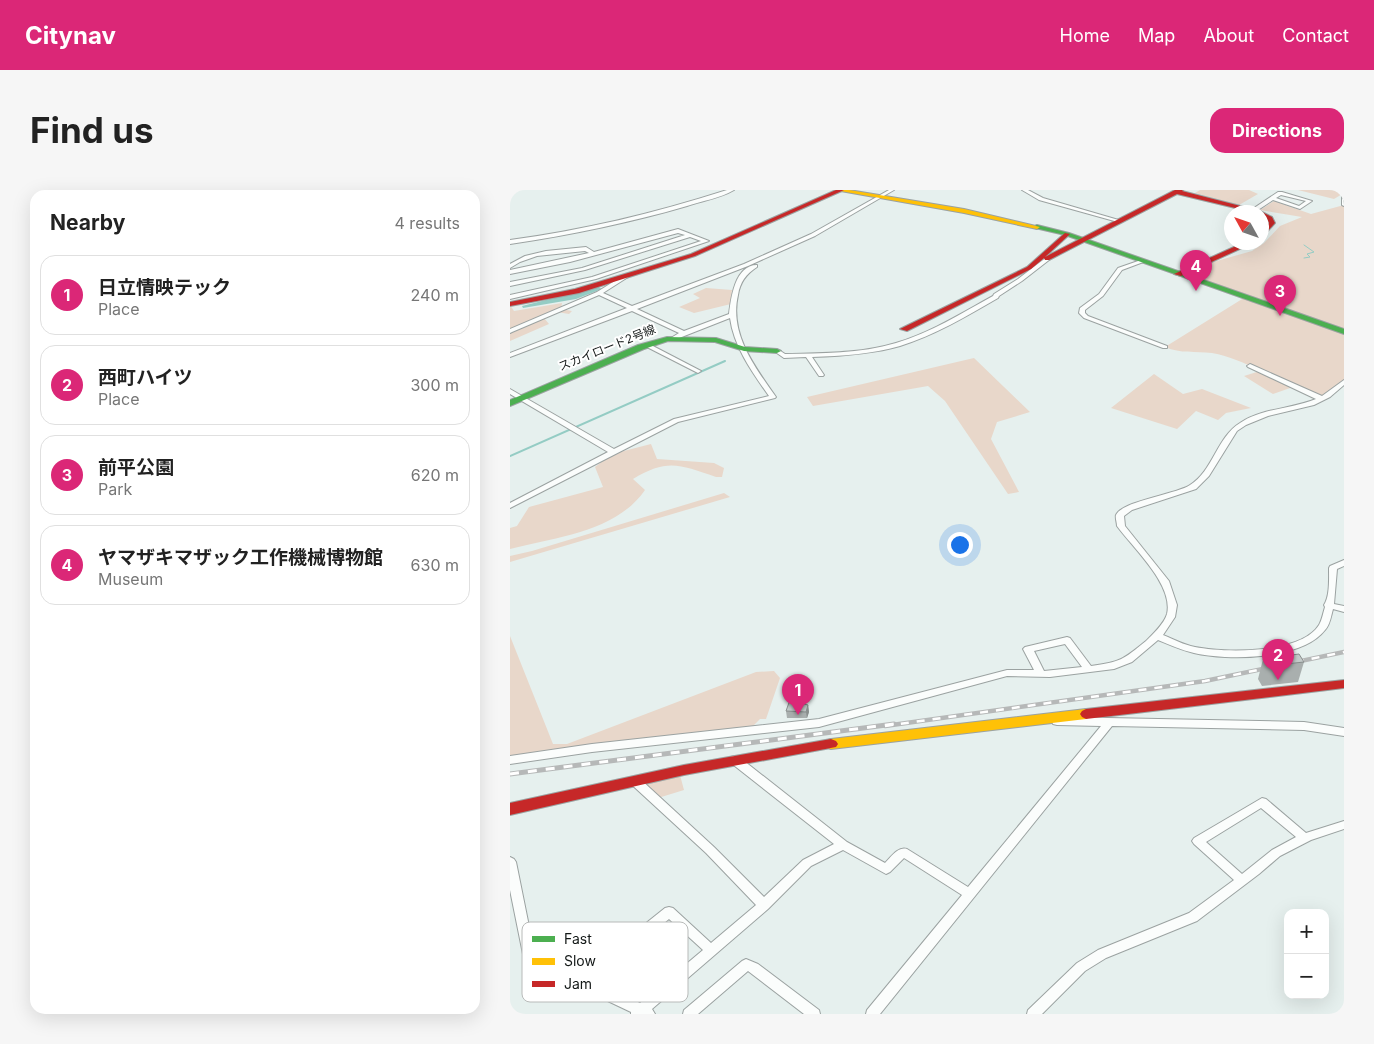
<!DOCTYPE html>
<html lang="en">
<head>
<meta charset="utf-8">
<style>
  body { margin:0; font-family:Inter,"Noto Sans JP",sans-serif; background:#f6f6f6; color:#222 }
  .controls { position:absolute; right:15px; bottom:15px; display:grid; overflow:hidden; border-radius:10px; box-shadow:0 5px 20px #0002 }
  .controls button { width:45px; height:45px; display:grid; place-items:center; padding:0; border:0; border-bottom:1px solid #e0e0e0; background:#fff; color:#222; font:25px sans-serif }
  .compass { position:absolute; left:714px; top:15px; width:45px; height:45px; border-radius:50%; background:#fff; box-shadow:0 5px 20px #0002; rotate:310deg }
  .you { position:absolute; left:449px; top:354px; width:18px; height:18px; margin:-12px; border:4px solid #fff; border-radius:50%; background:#1a73e8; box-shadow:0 0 0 8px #1a73e833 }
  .badge { display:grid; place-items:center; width:32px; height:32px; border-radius:50%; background:#db2777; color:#fff; font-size:16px; font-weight:700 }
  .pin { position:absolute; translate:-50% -41px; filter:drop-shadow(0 1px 2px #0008) }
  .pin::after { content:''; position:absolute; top:26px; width:18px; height:15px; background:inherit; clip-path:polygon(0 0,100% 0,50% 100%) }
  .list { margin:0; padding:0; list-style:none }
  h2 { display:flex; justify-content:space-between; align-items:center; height:65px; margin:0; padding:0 20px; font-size:21px }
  h2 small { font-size:16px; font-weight:400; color:#767676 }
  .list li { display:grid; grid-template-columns:32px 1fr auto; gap:15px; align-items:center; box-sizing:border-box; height:80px; margin:0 10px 10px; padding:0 10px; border:1px solid #e0e0e0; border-radius:15px }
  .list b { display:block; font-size:19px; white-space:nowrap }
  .list p { margin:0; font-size:16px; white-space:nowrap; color:#767676 }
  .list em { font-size:16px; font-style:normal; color:#767676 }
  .map { position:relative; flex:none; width:834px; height:824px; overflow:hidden; border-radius:15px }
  header { display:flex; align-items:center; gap:30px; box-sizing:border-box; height:70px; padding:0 25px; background:#db2777; color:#fff }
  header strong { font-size:24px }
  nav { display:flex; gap:28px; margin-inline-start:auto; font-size:18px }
  .intro { display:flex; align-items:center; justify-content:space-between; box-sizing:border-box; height:120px; padding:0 30px }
  h1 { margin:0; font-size:35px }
  .button { padding:12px 22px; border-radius:15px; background:#db2777; color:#fff; font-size:18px; font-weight:700 }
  main { display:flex; gap:30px; padding:0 30px }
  aside { flex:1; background:#fff; border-radius:15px; box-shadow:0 5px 20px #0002 }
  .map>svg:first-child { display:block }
</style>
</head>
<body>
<header>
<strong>Citynav</strong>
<nav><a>Home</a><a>Map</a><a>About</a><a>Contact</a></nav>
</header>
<div class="intro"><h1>Find us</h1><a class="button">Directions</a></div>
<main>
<aside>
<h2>Nearby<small>4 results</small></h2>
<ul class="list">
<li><span class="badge">1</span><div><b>日立情映テック</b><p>Place</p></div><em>240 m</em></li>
<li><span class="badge">2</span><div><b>西町ハイツ</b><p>Place</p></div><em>300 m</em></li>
<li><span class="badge">3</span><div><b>前平公園</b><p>Park</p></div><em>620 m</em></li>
<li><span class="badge">4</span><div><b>ヤマザキマザック工作機械博物館</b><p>Museum</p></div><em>630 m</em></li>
</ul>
</aside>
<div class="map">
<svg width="834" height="824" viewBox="0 0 834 824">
  <rect width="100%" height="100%" fill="#e6f0ee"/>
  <!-- green -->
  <g fill="#e8d7ca">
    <path d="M690,0h49l9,4 -19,11 -44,-12z"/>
    <path d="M788,0h46v3l-10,6z"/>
    <path d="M764,11l37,13 33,-9v176l-22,18 -29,-12 -20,7 -29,-18 16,-5c-15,-8 -31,-15 -48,-18 -17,-2 -31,1 -47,-6l82,-51 -60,-22 19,-10 46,-13 12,-8 16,-17 22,-9 -42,-7z"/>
    <path d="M196,98l26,2 -1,14 -37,9 -15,-6 21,-9 -7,-4z"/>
    <path d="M52,113l-1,6 11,2 -3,3 -12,-2 -13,6 5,6 -39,17v-36l4,6z"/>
    <path d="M464,168l56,54 -33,10 -6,17 28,53 -11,2 -63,-93 -17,-15 -115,20 -6,-9z"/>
    <path d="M644,184l29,20 19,-5 49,19 -25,5 -8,7 -22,-9 -19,18 -66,-21z"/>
    <path d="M141,254l6,15 57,4 10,5 -2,9h-6c-36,-12 -48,-19 -83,2l12,11c-29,42 -89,47 -135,59v-21l7,-2 12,-19 74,-20 -8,-20 17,-13z"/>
    <path d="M214,303l6,4 -220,65v-6l22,-5z"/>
    <path d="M0,446l43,108h14l189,-72 18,-1 6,7 -14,41h-6l-7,7 -243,32z"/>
    <path d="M170,585l4,15 -26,8 -12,-15z"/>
  </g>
  <!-- water -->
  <path fill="#94ccc4" d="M88,97l4,2 -26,10 -53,9 -1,-2z"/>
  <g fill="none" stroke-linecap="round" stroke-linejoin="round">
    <!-- stream-far1 -->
    <path stroke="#94ccc4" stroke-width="1" d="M794,55l10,7 -7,2 3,3 -6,1"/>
    <!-- stream -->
    <path stroke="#94ccc4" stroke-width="2" d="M0,266l215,-95"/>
    <!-- street casing -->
    <g stroke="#9ba2a1" stroke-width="2">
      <g id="street">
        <path d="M217,0h7c-13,8 -32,11 -47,16 -58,17 -117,29 -177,38v-4c74,-10 146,-27 217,-50z"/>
        <path d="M379,0h5l-79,46 -67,30 -111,43 47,22 45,-17c2,-16 6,-49 28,-49v2c-11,7 -17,15 -19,28 -9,39 17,72 38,102l-1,1 -97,24 -168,86v-5l98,-51 -98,-58v-5l104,60 60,-30 95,-23c-17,-24 -35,-49 -39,-78l-56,22 -3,-2 8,-5 -47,-22 -122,46v-4l117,-45 -28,-13 -87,37 -2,1v-4l87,-37 29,-18 3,2 -1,1 -25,16 29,13 112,-42 67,-30z"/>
        <path d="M512,0h6l15,8 79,23 -4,1 -79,-22z"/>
        <path d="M768,2h4l30,9 -12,8 -27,-9 -18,12h-4v-2zM771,5l25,6 -7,5 -23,-8z"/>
        <path d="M832,5h2v11l-2,-1z"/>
        <path d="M168,39l31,12 -113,38 -86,20v-4l82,-18 109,-36 -11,-4 -105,33 -75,16v-4l72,-14 103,-33 -7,-2 -108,29 -60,12v-4l79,-17 -4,-2 -48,5 -17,6 -10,6v-4l15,-8 21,-5 40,-4 8,5z"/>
        <path d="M537,67l2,1v2l-27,21 -23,15 -1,2c-31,18 -63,37 -98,48 -28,8 -58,10 -88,11l12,18 -1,1h-4l-13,-19 -22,1 -10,-7 5,-1 6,4c36,-1 75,0 111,-11 34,-10 66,-30 97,-47l1,-2 24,-15z"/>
        <path d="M631,70l5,1 -24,9 -19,26 -18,14v3l3,3 79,30v2h-4l-79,-30 -5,-5 1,-5 19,-14 19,-26z"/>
        <path d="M135,154h4l52,27 -3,2 -2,-1 -51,-26z"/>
        <path d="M740,174l72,32 22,-16v5l-14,12 -16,8 -46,11 -22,9 -9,6 -28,45 -13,13 -64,21 -8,6 1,10 44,55 8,24 -2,12 -12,18c10,4 21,10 32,12 30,6 106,7 124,-22 3,-5 4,-12 6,-18l-1,-2c6,-9 5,-26 5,-37l1,-2 14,-6v6l-7,3 -3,35 10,2v6l-11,-3c-2,7 -3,16 -8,21 -23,30 -97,31 -131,23 -13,-3 -24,-8 -36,-13l-26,22 -18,7 -64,8 -43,-1 -188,51 -227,25 -82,12v-8l82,-12 227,-25 188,-49h27l-11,-21 2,-2 42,-10 3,1 21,28c29,-4 32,-6 55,-25 7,-7 18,-17 21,-27 7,-29 -34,-66 -50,-88 0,-3 -2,-9 -1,-11 6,-14 61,-21 74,-30 23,-14 27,-48 50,-62 22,-15 52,-14 76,-24l-68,-32 -1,-1zM555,454l17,23 -38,4 -10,-20z"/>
        <path d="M547,527l247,5 40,6v8l-40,-6 -192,-4 -232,288h-14l1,-4 95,-115 -58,-37 -14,14 -4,2 -43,-24 -32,16 -43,43 -116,100 3,5h-24v-2l-76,-36 -16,-3 -13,-10 -2,-4 -14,-69v-33l4,2 2,3 19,94 10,8 15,2 80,37 63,-53 -34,-31 -26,21 -4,1 -4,-1 -2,-4 2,-4 30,-24 4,-1 4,1 38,35 45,-38 -50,-52 -75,-69 -1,-3 1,-3 4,-1 4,1 75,69 50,50 39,-37 31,-16 -103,-81 -1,-3 1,-3 4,-1 4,1 108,85 38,21c6,-6 13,-17 22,-14l61,38 133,-161 -44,-1 -4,-1 -1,-3 1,-3z"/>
        <path d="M752,608l4,1 40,34 38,-12v8l-33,11 -31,16 -21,18 -62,47 -91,37 -21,13 -43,43h-15l1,-4 49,-47 21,-13 91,-37 45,-33 -40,-36 -2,-3 2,-3zM751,618l35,29 -24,13 -30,24 -36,-32z"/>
        <path d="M236,769l12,5 61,46 1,4h-16l-56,-43 -50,43h-15l1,-4 58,-49z"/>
      </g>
    </g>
    <!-- fast casing -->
    <g stroke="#9ba2a1" stroke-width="2">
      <g id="fast">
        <path d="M527,35l32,8 275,96v5l-279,-99 -30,-7v-2z"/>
        <path d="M157,147l49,1 29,9 32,2 4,2 -4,2 -33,-2 -29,-9 -47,-1 -24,8 -134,57v-6l128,-55z"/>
      </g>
    </g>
    <!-- slow casing -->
    <g stroke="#9ba2a1" stroke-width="2">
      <g id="slow">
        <path d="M325,0h14l115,19 76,18 -3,2 -73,-16z"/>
        <path d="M576,519l4,2 2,3 -2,3 -4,2 -255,30 -5,-2 -2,-3 2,-3 5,-2z"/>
      </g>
    </g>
    <!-- jam casing -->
    <g stroke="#9ba2a1" stroke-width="2">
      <g id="jam">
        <path d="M326,0h8l-149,66 -116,37 -69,13v-4l65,-13 116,-35z"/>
        <path d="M665,0h8l-1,1 78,20 12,6 3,6 -11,12 -2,1v-5l7,-8 -2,-4 -5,-3v-4h-10l-75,-18 -128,66h-4l-1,-2 -13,11 -124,62 -7,-2 127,-62 38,-34 5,1 -25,23z"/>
        <path d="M735,52h10l-74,34 -7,-2z"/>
        <path d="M834,490v8l-258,31 -4,-2 -2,-3 2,-3 4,-2z"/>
        <path d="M321,549l5,2 2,3 -2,3 -152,28 -174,40v-12l174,-38z"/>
      </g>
    </g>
    <!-- street -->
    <use href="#street" fill="#fbfdfc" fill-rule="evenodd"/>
    <!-- fast -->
    <use href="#fast" fill="#4caf50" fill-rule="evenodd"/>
    <!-- slow -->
    <use href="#slow" fill="#ffc107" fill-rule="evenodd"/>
    <!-- jam -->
    <use href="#jam" fill="#c62828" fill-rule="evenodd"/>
    <!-- rail-far1 casing -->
    <g stroke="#b6b8b8" stroke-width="4.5">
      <path id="rail-far1" d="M375,536l320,-45 139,-29"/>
    </g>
    <!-- rail casing -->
    <g stroke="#b6b8b8" stroke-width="5">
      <path id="rail" d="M0,584l384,-50"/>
    </g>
    <!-- rail-far1 -->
    <use href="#rail-far1" stroke="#fff" stroke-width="2.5" stroke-dasharray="8" stroke-linecap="butt"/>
    <!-- rail -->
    <use href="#rail" stroke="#fff" stroke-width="3" stroke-dasharray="9" stroke-linecap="butt"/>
  </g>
  <!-- wall -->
  <g fill="#a9afae">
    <path d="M753,469l41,3 -6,20 -36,4 -4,-7z"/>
    <path d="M295,509l1,6h2l1,7 -2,6h-20l-1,-7z"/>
  </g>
  <!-- shaded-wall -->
  <path fill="#898e8d" d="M298,515l1,7 -2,6 -1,-6z"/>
  <!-- building -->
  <g fill="#c4cbca" stroke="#898e8d">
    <path d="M789,464l5,8 -37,4 -4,-7z"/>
    <path d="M281,507l14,2 -1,5 4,1 -2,7 -20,-1z"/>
  </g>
  <g text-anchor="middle" stroke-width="4" stroke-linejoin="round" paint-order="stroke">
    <!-- far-street labels -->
    <g font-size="12" fill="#131817" stroke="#fff">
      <text transform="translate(97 158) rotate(-22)" y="4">スカイロード2号線</text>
    </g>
  </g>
  <!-- legend -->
  <rect x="12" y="732" width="166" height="80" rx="8" fill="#fff" stroke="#b8bab9" stroke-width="1"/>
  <rect x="22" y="746" width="23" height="6" fill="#4caf50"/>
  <rect x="22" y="768" width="23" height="7" fill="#ffc107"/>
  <rect x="22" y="791" width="23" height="6" fill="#c62828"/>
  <g font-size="14" fill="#131817">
    <text x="54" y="754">Fast</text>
    <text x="54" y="776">Slow</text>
    <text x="54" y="799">Jam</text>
  </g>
</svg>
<div class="controls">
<button>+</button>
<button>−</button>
</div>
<svg class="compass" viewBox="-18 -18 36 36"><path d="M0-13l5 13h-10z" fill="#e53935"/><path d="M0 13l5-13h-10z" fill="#767676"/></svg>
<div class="you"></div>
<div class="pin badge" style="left:288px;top:525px">1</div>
<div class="pin badge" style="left:768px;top:490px">2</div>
<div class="pin badge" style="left:770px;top:126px">3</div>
<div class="pin badge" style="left:686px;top:101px">4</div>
</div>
</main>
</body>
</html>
